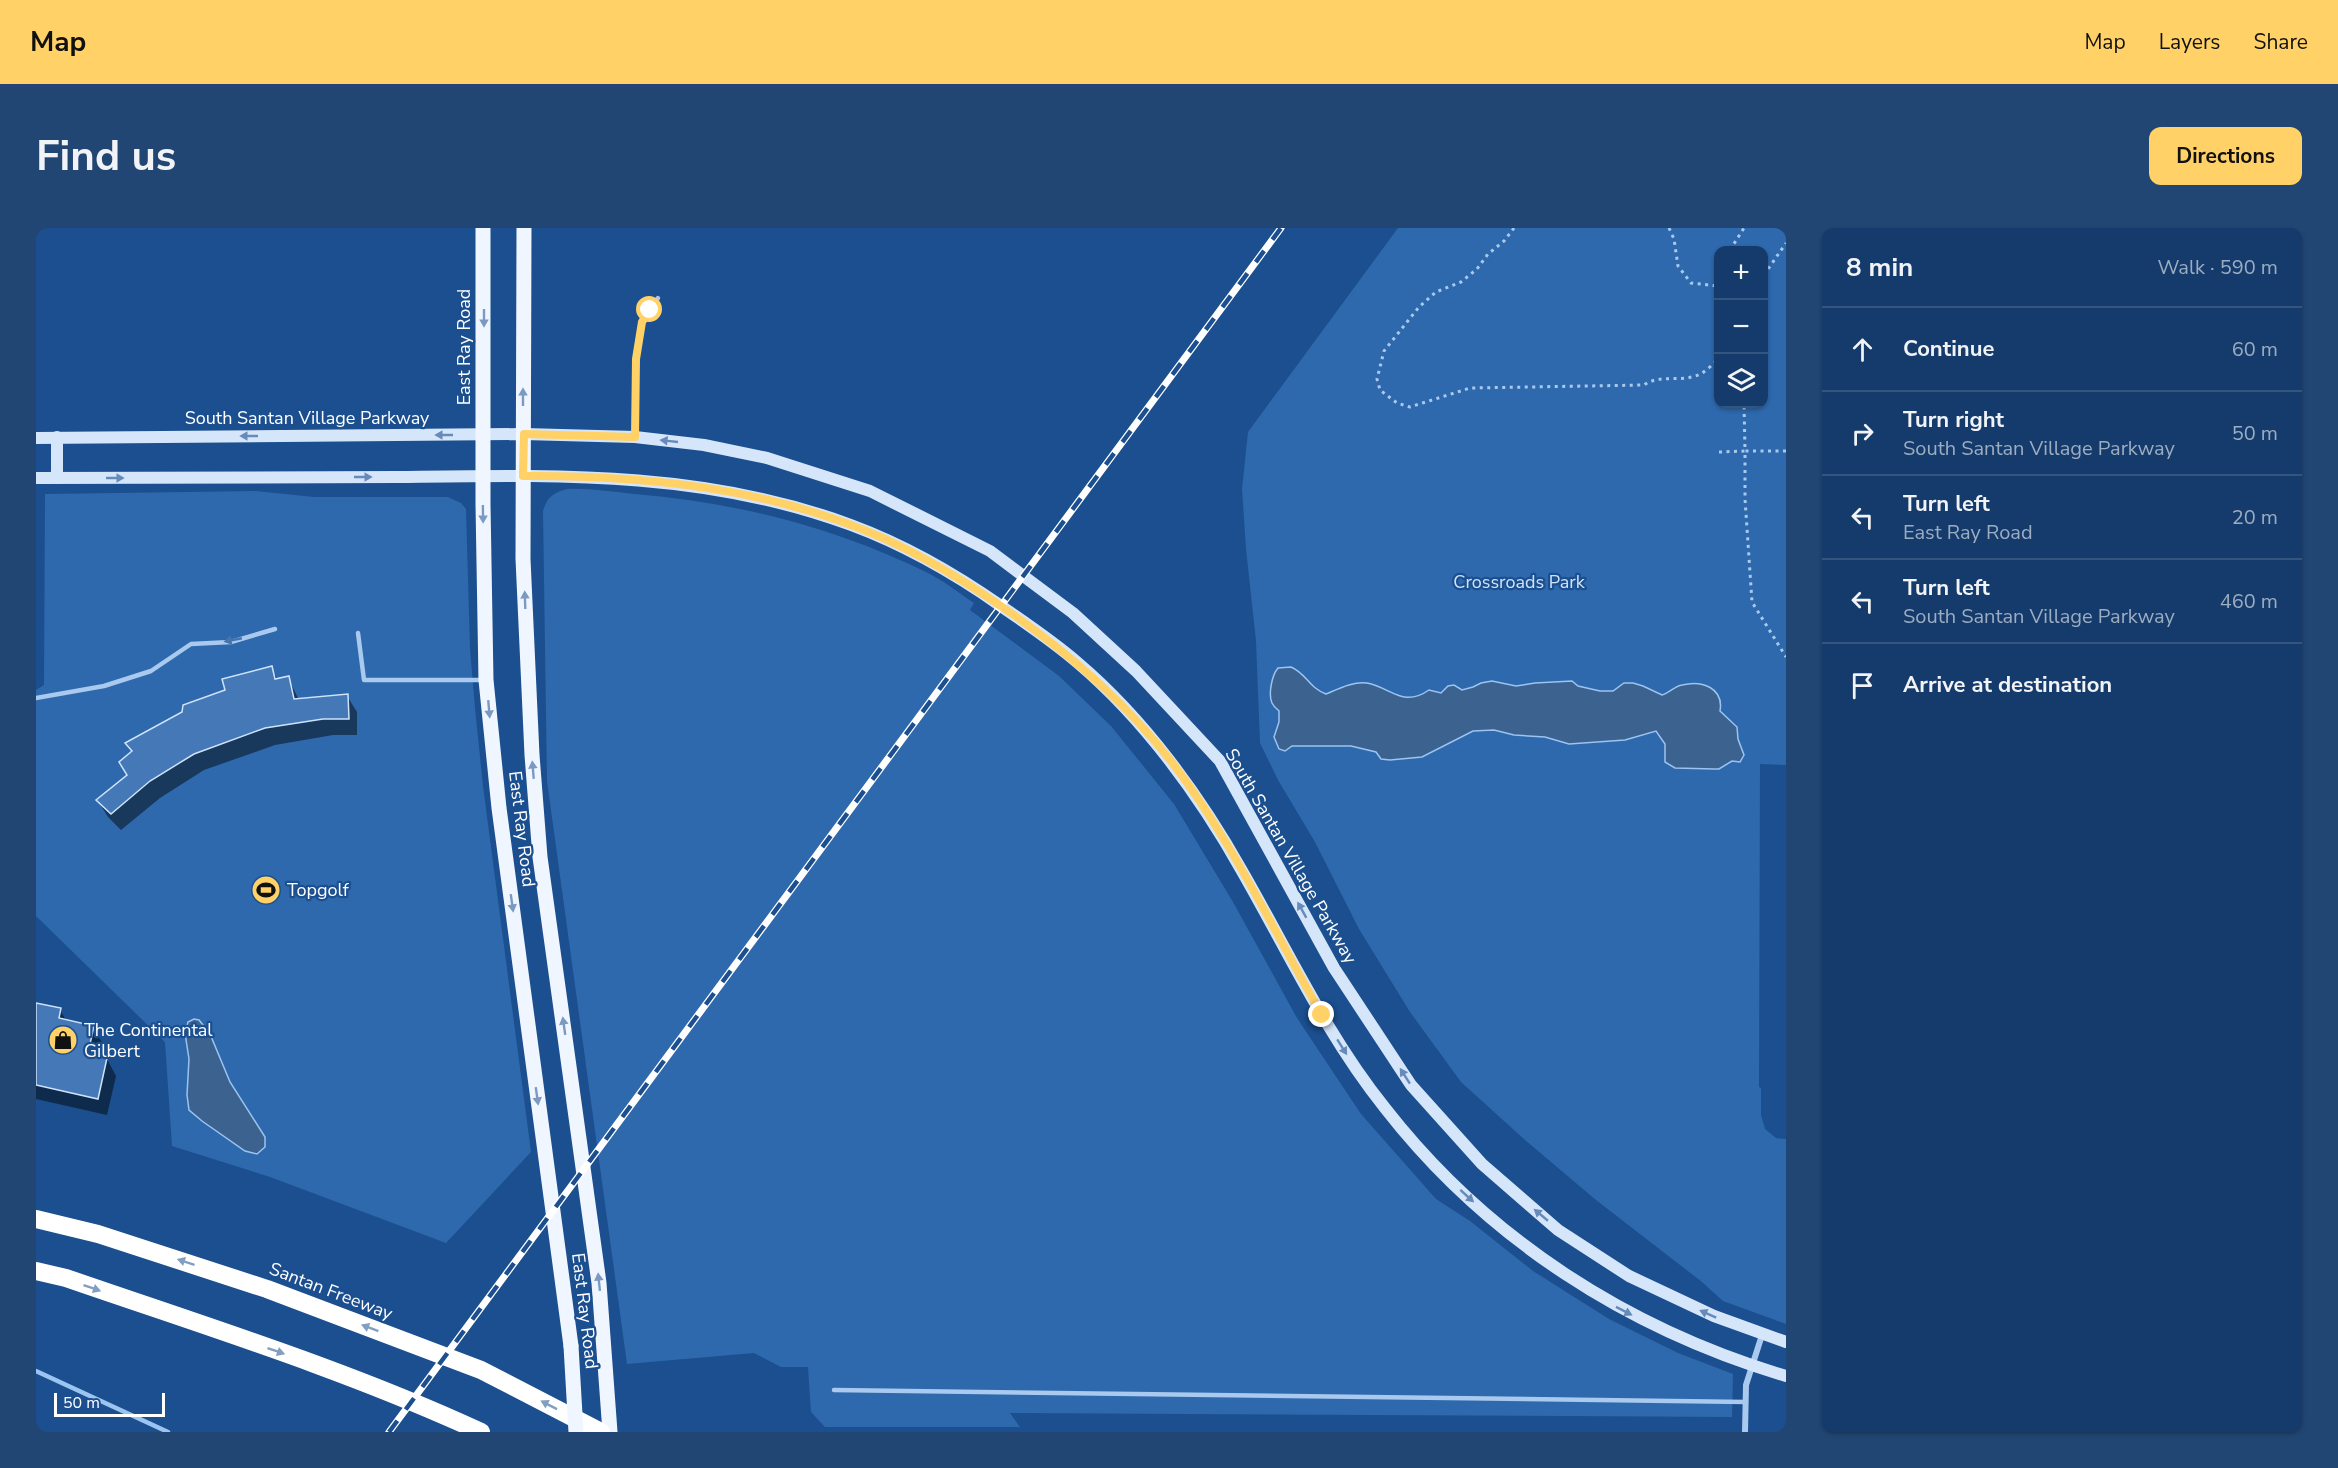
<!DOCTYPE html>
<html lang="en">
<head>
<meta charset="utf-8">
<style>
  body { margin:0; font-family:"Nunito Sans",sans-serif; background:#214673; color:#f1f3f6 }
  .controls { position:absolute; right:18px; top:18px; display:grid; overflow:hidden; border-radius:12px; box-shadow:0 2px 4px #0004 }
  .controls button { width:54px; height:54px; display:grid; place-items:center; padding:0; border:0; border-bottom:2px solid #33557e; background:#143b6b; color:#f1f3f6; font:30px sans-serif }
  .scale { position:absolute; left:18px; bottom:15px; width:111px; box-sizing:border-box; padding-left:6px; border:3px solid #fff; border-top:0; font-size:16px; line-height:21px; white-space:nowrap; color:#fff; -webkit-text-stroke:4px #1b4f8f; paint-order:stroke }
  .stop { position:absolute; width:18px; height:18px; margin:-14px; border:4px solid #ffd166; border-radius:50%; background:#fff }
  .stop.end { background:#ffd166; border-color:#fff; box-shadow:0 2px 6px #0008 }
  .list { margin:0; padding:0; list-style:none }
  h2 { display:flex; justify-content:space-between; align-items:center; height:78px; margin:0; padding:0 24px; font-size:26px }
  h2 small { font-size:20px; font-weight:400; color:#9dadc1 }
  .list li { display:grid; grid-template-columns:39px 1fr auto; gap:18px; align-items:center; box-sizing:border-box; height:84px; padding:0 24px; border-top:2px solid #33557e }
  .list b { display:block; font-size:22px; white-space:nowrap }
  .list p { margin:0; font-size:20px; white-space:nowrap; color:#9dadc1 }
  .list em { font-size:20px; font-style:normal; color:#9dadc1 }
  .icon { flex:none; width:33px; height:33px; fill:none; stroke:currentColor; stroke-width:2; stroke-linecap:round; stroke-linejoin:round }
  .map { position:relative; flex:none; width:1750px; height:1204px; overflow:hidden; border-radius:12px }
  header { display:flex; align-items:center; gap:36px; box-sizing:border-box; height:84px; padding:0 30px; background:#ffd166; color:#111 }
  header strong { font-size:28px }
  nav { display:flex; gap:33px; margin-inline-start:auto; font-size:21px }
  .intro { display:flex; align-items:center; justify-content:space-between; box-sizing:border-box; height:144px; padding:0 36px }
  h1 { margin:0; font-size:42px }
  .button { padding:15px 27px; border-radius:12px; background:#ffd166; color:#111; font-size:21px; font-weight:700 }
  main { display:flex; gap:36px; padding:0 36px }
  aside { flex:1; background:#143b6b; border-radius:12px; box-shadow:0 2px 4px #0004 }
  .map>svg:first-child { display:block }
</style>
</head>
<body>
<header>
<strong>Map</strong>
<nav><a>Map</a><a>Layers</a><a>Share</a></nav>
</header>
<div class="intro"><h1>Find us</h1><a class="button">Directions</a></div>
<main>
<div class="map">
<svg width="1750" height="1204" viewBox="0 0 1750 1204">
  <rect width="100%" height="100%" fill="#1b4f8f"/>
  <!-- green -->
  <g fill="#2e69ad" fill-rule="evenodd">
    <path d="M1362,0h388v537l-26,-1 -1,323 2,1v27l4,14 11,9 10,1v185l-63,-23 -21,-19 -106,-82 -71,-60 -64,-58 -51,-70 -51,-83 -44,-87 -37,-62 -18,-37 -4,-102 -10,-92 -4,-60 6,-57zM1682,22h46v154h-46z"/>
    <path d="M531,261c23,-1 46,3 68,5 101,8 202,34 293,79 16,8 31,20 46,30l-4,7 89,66 52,50 63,78 59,98 64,116 64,96 75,85 34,22 63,50 76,48 69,34 55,21 -1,43 -722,-4 10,14h-195l-14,-15 -3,-45h-27l-27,-14 -127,11 -80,-583 -4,-270c4,-14 10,-18 24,-22z"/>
    <path d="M220,263l58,6h134l13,6 5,6 4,140 5,59 8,78 48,366 -85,91 -176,-66 -98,-31 -7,-104 -129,-126v-226l8,-5 1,-191z"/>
  </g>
  <!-- water -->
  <g fill="#3c6290" stroke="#9cc4f0" stroke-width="1.5">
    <path d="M1255,439c16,7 17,20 35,27 12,-5 28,-13 41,-11 25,5 36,25 62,7l12,3 7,-7 6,-1 8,5 11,-3 8,-4 11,-2 24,5 19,-3 37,-2 6,5 22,5h13l11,-8h9l10,3 19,9c7,-2 13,-9 20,-10 20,-5 42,3 38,26l17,16 1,12 6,16 -4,7 -8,-1 -13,8h-5l-39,-1 -10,-6v-18l-9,-13 -31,9 -56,4 -24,-7 -31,-2 -20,-5 -21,1 -51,26 -32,3 -9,-1 -5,-7 -25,-6h-59l-7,5 -6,-2 -5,-12 5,-15v-11c-2,-2 -5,-4 -7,-8 -4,-9 0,-28 6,-35z"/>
    <path d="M158,791l5,1 11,14 20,48 35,55v10l-8,7 -12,-3 -43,-30 -13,-11 -2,-15 2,-36 -4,-26 3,-11z"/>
  </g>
  <!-- shadow -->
  <g fill="#0007">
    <path d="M235,440l7,12 10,-2 11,22 48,-4 10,16v23h-24l-58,10 -71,25 -44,28 -39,32 -13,-13 -10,-16 30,-25 5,-23 -6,-10z"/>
    <path d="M0,776l24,6 7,12 26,6 10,16 -3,13 7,2 9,17 -9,39 -71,-16z"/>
  </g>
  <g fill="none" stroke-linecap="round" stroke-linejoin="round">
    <!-- stream -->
    <path stroke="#9cc4f0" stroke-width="4.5" d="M0,1143l132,61"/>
  </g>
  <!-- building -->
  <g fill="#4478b7" stroke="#cfe3fa" stroke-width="1.5">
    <path d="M236,438l3,13 14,-3 5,23 54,-5 1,25h-26l-58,9 -71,26 -44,27 -39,33 -15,-14 31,-25 -8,-13 13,-11 -7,-8 57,-31 1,-7 42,-15 -3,-11z"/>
    <path d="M0,775l25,5 -2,10 35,8 -6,27 19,5 -9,41 -62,-14z"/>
  </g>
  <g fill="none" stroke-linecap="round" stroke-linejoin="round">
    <!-- path -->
    <g stroke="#a9c9ee" stroke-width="3" stroke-dasharray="3 4.5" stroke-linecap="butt">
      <path d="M1478,0l-10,13 -16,13 -11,15 -16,13 -25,10 -17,15 -35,44 -7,28 3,11 17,13 13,4 60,-19 174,-3c16,-11 34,-3 51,-9 9,-2 17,-11 23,-17"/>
      <path d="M1633,0l5,11 4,27 13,17 27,3"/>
      <path d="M1694,22l14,-22"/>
      <path d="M1728,47l22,-32"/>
      <path d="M1750,223h-41v48l7,103 34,55"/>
      <path d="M1683,224l26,-1 -1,-47"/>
    </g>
    <!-- service -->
    <g stroke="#a9c9ee" stroke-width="4.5">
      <path d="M599,209l1,-78 6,-37 16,-24"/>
      <path d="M322,405l6,47h118"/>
      <path d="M0,470l68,-12 47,-15 40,-27 40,-2 44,-13"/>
      <path d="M798,1162l912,12"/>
    </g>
    <!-- minor -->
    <path stroke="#a9c9ee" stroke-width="6" d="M1709,1204l1,-47 16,-50"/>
    <!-- secondary -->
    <g stroke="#d6e6fa" stroke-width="12">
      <path d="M0,210l488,-4 111,3 69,8 63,13 103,33 120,60 83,62 63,58 84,90 114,207 77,117 71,79 76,66 71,46 85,40 72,26"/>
      <path d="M0,250c121,0 242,0 362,-1 155,-2 305,-7 453,48 54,20 103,48 150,81 26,18 53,36 77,57 66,56 122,133 164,208 46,80 85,165 143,237 102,131 243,221 401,268"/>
      <path d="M21,250v-41"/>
    </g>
    <!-- primary -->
    <g stroke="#f0f6ff" stroke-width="15">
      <path d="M447,0v276l3,176 13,128 72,538"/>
      <path d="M488,0l-1,331 9,196 8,102 59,426 11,149"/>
    </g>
    <!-- motorway -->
    <g stroke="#fff" stroke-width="18">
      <path d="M0,991l62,15 169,55 214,81 120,62"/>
      <path d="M0,1043l30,7c139,48 281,92 415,154"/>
    </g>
    <!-- rail casing -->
    <g stroke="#fff" stroke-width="7">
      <path id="rail" d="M353,1204l892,-1204"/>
    </g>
    <!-- rail -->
    <use href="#rail" stroke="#1b4f8f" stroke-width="4.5" stroke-dasharray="14" stroke-linecap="butt"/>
    <!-- primary-bridge -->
    <path stroke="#f0f6ff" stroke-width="15" d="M535,1118l5,86"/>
  </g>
  <!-- one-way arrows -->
  <defs><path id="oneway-solid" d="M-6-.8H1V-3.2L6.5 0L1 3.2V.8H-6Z" transform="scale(1.5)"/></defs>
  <g fill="#7b9ac1">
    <use href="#oneway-solid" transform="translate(448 90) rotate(90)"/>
    <use href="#oneway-solid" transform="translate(487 169) rotate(-90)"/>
    <use href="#oneway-solid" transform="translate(447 286) rotate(89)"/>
    <use href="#oneway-solid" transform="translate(489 372) rotate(-92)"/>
    <use href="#oneway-solid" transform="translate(453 481) rotate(85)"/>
    <use href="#oneway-solid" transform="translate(497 542) rotate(-95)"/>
    <use href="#oneway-solid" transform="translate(476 675) rotate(82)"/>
    <use href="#oneway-solid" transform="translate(528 798) rotate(-98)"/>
    <use href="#oneway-solid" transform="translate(501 868) rotate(82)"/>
    <use href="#oneway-solid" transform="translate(563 1054) rotate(-96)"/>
  </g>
  <g fill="#668bba">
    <use href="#oneway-solid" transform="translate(408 207) rotate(180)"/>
    <use href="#oneway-solid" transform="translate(213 208) rotate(180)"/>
    <use href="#oneway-solid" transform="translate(633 213) rotate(-174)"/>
    <use href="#oneway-solid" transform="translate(327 249)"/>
    <use href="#oneway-solid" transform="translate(79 250)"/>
    <use href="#oneway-solid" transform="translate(1266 682) rotate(-119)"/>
    <use href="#oneway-solid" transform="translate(1306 819) rotate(58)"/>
    <use href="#oneway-solid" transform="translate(1369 848) rotate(-123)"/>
    <use href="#oneway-solid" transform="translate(1431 968) rotate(42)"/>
    <use href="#oneway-solid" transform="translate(1505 987) rotate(-140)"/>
    <use href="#oneway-solid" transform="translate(1588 1083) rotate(27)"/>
    <use href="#oneway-solid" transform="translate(1672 1086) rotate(-156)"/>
  </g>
  <use fill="#4674ac" href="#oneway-solid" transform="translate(197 412) rotate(169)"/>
  <g fill="#829ec1">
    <use href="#oneway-solid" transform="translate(150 1034) rotate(-162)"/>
    <use href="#oneway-solid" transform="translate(56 1060) rotate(19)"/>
    <use href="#oneway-solid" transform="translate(334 1100) rotate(-159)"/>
    <use href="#oneway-solid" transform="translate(240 1123) rotate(19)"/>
    <use href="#oneway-solid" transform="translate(513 1177) rotate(-153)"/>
  </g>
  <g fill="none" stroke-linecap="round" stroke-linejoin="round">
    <!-- route -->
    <path stroke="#ffd166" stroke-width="8" d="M614,82l-8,12 -6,37 -1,78 -111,-3 -1,42c122,-1 247,12 360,62 44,20 85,45 125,73 61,42 117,91 163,150 60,78 102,169 151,254"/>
  </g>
  <!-- icons -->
  <defs>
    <g id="stadium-disc" transform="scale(1.5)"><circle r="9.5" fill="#ffd166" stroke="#1b4f8f"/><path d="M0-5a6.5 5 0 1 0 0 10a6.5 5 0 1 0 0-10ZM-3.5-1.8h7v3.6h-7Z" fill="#111"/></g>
    <g id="shop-disc" transform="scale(1.5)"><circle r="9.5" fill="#ffd166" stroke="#1b4f8f"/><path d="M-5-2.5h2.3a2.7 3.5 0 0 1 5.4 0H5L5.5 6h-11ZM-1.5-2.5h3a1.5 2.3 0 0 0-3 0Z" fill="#111"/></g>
  </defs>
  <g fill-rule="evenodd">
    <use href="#stadium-disc" x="230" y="662"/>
    <use href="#shop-disc" x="27" y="812"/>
  </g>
  <g text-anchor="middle" stroke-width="4.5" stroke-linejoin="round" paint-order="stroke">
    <!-- street labels -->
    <g font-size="18" fill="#fff" stroke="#1b4f8f">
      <text transform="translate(428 119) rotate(-90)" y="6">East Ray Road</text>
      <text x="271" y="196">South Santan Village Parkway</text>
      <text transform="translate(486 601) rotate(83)" y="6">East Ray Road</text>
      <text transform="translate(1255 628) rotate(60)" y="6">South Santan Village Parkway</text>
      <text transform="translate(295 1063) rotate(21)" y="6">Santan Freeway</text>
      <text transform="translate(549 1083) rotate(83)" y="6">East Ray Road</text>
    </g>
    <!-- park labels -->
    <g font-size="18" fill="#cfe3fa" stroke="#1b4f8f">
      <text x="1483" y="360">Crossroads Park</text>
    </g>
    <!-- poi labels -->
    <g font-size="18" fill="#fff" stroke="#1b4f8f" text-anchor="start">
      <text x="251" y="668">Topgolf</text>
      <text x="48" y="808">The Continental<tspan x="48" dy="21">Gilbert</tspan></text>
    </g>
  </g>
</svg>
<div class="controls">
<button>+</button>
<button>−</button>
<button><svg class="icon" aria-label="layers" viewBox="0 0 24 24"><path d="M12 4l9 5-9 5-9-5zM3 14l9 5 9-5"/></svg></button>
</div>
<div class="scale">50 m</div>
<div class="stop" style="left:614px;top:82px"></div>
<div class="stop end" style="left:1286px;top:787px"></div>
</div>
<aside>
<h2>8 min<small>Walk · 590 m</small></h2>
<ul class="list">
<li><svg class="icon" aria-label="ahead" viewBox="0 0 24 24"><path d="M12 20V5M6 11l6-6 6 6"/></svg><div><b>Continue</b></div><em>60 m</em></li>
<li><svg class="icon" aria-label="right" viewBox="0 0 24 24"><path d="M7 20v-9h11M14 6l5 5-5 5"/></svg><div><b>Turn right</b><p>South Santan Village Parkway</p></div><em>50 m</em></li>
<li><svg class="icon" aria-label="left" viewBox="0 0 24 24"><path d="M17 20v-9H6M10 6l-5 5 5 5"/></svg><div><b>Turn left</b><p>East Ray Road</p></div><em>20 m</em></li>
<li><svg class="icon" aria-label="left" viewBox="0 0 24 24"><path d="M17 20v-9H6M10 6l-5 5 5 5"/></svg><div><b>Turn left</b><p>South Santan Village Parkway</p></div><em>460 m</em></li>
<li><svg class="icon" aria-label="arrive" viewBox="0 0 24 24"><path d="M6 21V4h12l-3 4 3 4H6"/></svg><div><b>Arrive at destination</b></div></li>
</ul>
</aside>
</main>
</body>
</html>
